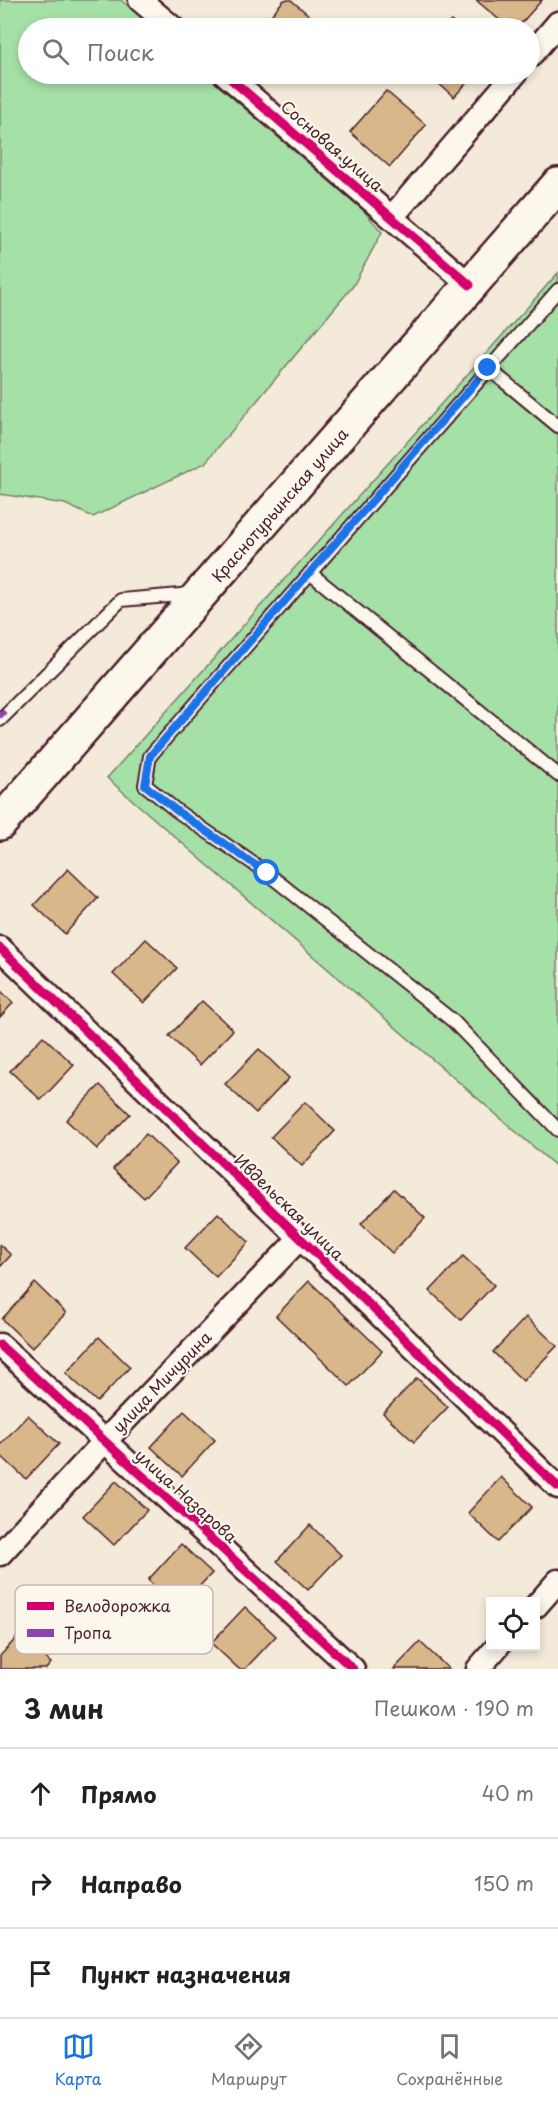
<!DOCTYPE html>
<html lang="ru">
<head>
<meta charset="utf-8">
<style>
  body { margin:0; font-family:"Playpen Sans",sans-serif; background:#f2f2f2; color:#202124 }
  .controls { position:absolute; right:18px; bottom:18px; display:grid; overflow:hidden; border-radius:0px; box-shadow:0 3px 9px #0003 }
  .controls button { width:54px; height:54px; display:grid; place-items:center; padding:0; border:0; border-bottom:2px solid #e0e0e0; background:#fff; color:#202124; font:30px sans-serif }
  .stop { position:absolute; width:18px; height:18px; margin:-14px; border:4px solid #1a73e8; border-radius:50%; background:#fff }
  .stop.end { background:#1a73e8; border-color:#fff; box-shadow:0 2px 6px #0008 }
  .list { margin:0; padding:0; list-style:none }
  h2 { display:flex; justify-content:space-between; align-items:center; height:78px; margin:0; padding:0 24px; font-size:26px }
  h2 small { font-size:20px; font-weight:400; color:#757577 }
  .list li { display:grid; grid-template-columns:39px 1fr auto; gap:18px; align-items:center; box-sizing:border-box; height:90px; padding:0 24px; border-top:2px solid #e0e0e0 }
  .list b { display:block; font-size:22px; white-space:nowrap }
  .list em { font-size:20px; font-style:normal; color:#757577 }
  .icon { flex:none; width:33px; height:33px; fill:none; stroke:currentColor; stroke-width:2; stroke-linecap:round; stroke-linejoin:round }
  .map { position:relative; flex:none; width:558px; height:1669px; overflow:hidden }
  .search { position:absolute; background:#fff; box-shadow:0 3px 9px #0003; left:18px; right:18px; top:18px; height:66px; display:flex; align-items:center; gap:15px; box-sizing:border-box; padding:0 21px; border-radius:33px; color:#757577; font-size:22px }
  .sheet { height:348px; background:#fff }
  nav { display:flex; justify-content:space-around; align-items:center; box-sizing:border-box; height:84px; border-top:2px solid #e0e0e0; background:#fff; font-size:16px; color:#757577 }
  nav a { display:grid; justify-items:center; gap:3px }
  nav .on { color:#1a73e8 }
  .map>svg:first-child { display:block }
</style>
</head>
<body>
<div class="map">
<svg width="558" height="1669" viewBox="0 0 558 1669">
  <rect width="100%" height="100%" fill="#f4ead9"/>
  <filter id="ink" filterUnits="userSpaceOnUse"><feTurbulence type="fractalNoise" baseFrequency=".0167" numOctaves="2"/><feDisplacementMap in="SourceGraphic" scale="12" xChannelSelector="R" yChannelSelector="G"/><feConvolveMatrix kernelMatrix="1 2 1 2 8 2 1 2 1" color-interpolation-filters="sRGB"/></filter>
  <g filter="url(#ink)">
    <!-- green -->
    <g fill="#a5e0a7" stroke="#788069" stroke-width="1.5">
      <path d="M0,0h121l33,28h-126v46h177l159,137 18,21 -29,54 -148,177 -112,54 -28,-13 -65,-10z"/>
      <path d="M558,273v895l-451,-390z"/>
    </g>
    <!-- building -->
    <g fill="#d8b88b" stroke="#4a1f2b" stroke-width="1.5">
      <path d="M284,0h7l33,28h-64z"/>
      <path d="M476,0h66l-25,28h-8z"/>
      <path d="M451,21l9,7h-16z"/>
      <path d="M428,74h47l-21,23z"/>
      <path d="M386,91l40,34 -36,42 -40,-35z"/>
      <path d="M68,869l30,29 -33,36 -31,-29z"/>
      <path d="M146,939l31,29 -33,35 -31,-29z"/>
      <path d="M0,990l13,13 -13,14z"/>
      <path d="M202,1001l31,29 -33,35 -31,-29z"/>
      <path d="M43,1036l31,29 -33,35 -31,-29z"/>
      <path d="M259,1049l30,29 -33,35 -31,-29z"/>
      <path d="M100,1085l30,29 -33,35 -31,-29z"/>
      <path d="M305,1102l30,29 -33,35 -31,-29z"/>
      <path d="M146,1134l31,29 -33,35 -31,-29z"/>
      <path d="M394,1189l31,29 -33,35 -31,-29z"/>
      <path d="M218,1213l31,29 -33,35 -31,-29z"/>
      <path d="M0,1245l11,10 -11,12z"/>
      <path d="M463,1256l31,29 -33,35 -31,-29z"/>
      <path d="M309,1281l73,70 -33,35 -73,-70z"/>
      <path d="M35,1283l31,30 -34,35 -30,-29z"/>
      <path d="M526,1317l31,29 -34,35 -30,-29z"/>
      <path d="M99,1337l31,30 -33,35 -31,-29z"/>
      <path d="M417,1378l31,29 -34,35 -31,-29z"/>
      <path d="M184,1411l31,29 -33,36 -31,-29z"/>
      <path d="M28,1415l31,29 -33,35 -26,-24v-10z"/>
      <path d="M501,1477l31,30 -34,35 -30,-29z"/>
      <path d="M116,1481l31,29 -33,35 -31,-29z"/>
      <path d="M310,1525l31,30 -33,35 -31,-29z"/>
      <path d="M181,1544l31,29 -34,36 -30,-29z"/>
      <path d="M245,1607l31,29 -31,33h-6l-28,-26z"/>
      <path d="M20,1634l31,29 -5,6h-46v-13z"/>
      <path d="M420,1642l29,27h-55z"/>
    </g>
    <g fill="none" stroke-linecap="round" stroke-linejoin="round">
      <!-- lane casing -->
      <g stroke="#4a1f2b" stroke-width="16">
        <g id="lane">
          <path d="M558,290l-408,466 -5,29 32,26 90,62 186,148 105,109"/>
          <path d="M488,368l70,58"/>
          <path d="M310,573l248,202"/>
          <path d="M0,720l121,-120 71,-6"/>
        </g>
      </g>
      <!-- street casing -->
      <g stroke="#4a1f2b" stroke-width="27">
        <g id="street">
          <path d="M140,0l33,28"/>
          <path d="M530,56l28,-33"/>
          <path d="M225,74l245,211"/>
          <path d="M392,217l123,-143"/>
          <path d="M0,948l558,539"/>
          <path d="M0,1345l353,324"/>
          <path d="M0,1554l104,-112 196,-204"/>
          <path d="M536,1606l22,-25"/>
          <path d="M478,1669l20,-23"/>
        </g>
      </g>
      <!-- secondary casing -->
      <g stroke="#4a1f2b" stroke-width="38">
        <path id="secondary" d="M0,823l558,-638"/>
      </g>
      <!-- lane -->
      <use href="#lane" stroke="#fbf7ec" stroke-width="12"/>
      <!-- street -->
      <use href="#street" stroke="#fbf7ec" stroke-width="22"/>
      <!-- secondary -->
      <use href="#secondary" stroke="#fbf7ec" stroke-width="33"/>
      <!-- quiet -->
      <path stroke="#8e44ad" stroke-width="8" stroke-dasharray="15 8" stroke-linecap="butt" d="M0,712l4,4"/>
      <!-- cycleway casing -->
      <g stroke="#fbf7ec" stroke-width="13">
        <g id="cycleway">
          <path d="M225,74l245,211"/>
          <path d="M0,948l558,539"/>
          <path d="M0,1345l353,324"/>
        </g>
      </g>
      <!-- cycleway -->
      <use href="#cycleway" stroke="#d6006c" stroke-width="9"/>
    </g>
  </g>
  <g fill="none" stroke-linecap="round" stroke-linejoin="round" filter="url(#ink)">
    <!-- route -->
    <path stroke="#1a73e8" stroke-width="8" d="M267,873l-90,-62 -32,-26 5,-29 338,-388"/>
  </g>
  <g text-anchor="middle" stroke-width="4.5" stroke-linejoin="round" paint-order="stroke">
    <!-- street labels -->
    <g font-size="16" fill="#4a1f2b" stroke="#fbf7ec">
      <text transform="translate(332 146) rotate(41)" y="6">Сосновая улица</text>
      <text transform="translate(280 505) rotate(-49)" y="6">Краснотурьинская улица</text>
      <text transform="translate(289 1207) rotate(44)" y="6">Ивдельская улица</text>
      <text transform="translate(162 1382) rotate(-46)" y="6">улица Мичурина</text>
      <text transform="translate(186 1496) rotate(42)" y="6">улица Назарова</text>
    </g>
  </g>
  <!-- legend -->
  <rect x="15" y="1585" width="198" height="69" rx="9" fill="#fbf7ec" stroke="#c6b6b2" stroke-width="1.5"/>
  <rect x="27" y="1602" width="27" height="8" fill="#d6006c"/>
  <rect x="27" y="1629" width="27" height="8" fill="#8e44ad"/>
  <g font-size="16" fill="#4a1f2b">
    <text x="64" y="1612">Велодорожка</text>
    <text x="64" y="1639">Тропа</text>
  </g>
</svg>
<div class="controls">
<button><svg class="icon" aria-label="locate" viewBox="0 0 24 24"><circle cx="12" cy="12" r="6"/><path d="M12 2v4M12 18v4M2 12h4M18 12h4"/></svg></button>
</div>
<div class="stop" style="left:267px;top:873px"></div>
<div class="stop end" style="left:488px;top:368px"></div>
<div class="search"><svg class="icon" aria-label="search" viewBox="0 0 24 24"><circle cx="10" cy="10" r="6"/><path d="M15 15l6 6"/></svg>Поиск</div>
</div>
<section class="sheet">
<h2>3 мин<small>Пешком · 190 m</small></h2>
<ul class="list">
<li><svg class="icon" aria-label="ahead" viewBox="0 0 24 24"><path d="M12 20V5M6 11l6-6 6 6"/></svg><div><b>Прямо</b></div><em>40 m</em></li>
<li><svg class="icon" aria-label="right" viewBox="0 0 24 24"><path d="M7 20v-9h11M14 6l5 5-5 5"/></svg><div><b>Направо</b></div><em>150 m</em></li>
<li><svg class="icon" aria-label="arrive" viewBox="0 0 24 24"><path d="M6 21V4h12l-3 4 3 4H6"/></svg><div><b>Пункт назначения</b></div></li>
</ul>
</section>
<nav>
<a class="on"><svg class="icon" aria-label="map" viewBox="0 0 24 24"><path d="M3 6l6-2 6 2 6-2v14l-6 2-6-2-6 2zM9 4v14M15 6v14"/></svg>Карта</a>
<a><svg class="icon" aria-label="directions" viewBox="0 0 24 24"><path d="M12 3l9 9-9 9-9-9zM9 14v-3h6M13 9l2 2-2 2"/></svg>Маршрут</a>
<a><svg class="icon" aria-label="saved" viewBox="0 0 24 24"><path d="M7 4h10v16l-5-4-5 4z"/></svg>Сохранённые</a>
</nav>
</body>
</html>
